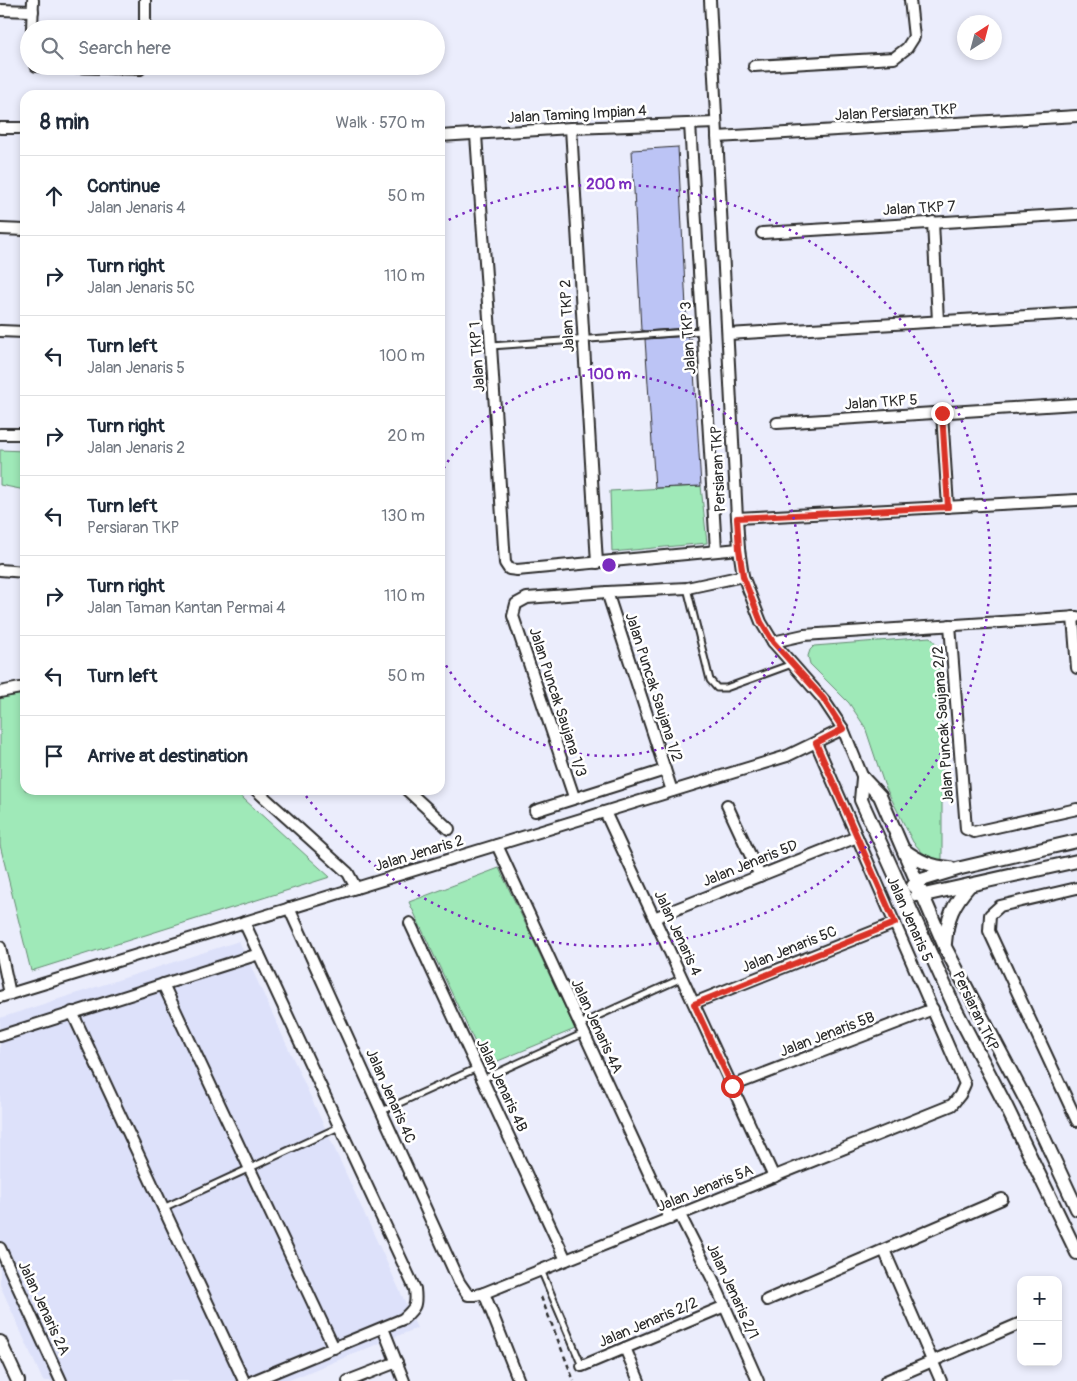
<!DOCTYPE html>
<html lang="en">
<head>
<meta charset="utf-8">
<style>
  body { margin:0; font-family:Pangolin,sans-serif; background:#f2f2f3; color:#1f2937 }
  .controls { position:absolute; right:15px; bottom:15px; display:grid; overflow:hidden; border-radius:10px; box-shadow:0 2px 8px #0003 }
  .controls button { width:45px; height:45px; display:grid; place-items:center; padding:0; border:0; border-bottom:1px solid #e0e1e3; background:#fff; color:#1f2937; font:25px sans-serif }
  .compass { position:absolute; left:957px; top:15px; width:45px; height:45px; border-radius:50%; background:#fff; box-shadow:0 2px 8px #0003; rotate:36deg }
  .stop { position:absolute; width:15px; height:15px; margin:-11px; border:4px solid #d93025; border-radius:50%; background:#fff }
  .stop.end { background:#d93025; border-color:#fff; box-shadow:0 1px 5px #0008 }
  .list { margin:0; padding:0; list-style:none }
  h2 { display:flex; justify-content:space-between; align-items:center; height:65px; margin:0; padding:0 20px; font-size:21px }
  h2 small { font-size:16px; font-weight:400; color:#747a83 }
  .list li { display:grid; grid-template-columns:32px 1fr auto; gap:15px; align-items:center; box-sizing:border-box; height:80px; padding:0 20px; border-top:1px solid #e0e1e3 }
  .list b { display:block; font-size:19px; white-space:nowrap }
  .list p { margin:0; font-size:16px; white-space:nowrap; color:#747a83 }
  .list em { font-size:16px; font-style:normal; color:#747a83 }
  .icon { flex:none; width:28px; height:28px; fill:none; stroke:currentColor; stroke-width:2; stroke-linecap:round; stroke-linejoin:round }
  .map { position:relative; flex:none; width:1077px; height:1381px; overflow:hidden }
  .search { position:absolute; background:#fff; box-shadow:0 2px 8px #0003; left:20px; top:20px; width:425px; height:55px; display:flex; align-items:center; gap:12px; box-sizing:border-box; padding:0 18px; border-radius:28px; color:#747a83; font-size:19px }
  .panel { position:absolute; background:#fff; box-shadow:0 2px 8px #0003; left:20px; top:90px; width:425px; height:705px; border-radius:15px }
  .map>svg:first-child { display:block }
</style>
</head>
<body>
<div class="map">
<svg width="1077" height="1381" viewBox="0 0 1077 1381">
  <rect width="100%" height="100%" fill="#ebedfc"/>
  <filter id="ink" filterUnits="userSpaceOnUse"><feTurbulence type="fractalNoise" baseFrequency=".02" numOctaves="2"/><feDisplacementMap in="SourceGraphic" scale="10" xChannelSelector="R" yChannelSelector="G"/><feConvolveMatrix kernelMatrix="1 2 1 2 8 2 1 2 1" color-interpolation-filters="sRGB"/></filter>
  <g filter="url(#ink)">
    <!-- built -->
    <path fill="#dde1fa" d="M239,941l178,387 -130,53h-244l-43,-96v-267z"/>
    <!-- green -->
    <g fill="#9fe9b8" stroke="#658a72">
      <path d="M0,450l25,1v39l-25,-5z"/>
      <path d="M701,486l6,57 -95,9 -2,-61z"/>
      <path d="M930,637l9,10 3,88v126l-10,-3 -10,-6 -9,-10 -29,-58 -19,-57 -16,-24 -39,-39 -2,-8 2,-6 4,-4z"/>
      <path d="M25,694v96h209l96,87 -299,94 -31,-126v-147z"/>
      <path d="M499,868l76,161 -89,37 -77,-164z"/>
    </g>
    <!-- building -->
    <g fill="#bcc4f5" stroke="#2b2b2b">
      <path d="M678,147l9,181 -42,3 -4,-1 -9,-180z"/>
      <path d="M688,336v3h4l9,147 -46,2 -10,-149z"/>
    </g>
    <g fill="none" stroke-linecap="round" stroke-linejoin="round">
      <!-- service casing -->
      <g stroke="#2b2b2b" stroke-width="9">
        <g id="service">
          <path d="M491,346l211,-15"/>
          <path d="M687,588l23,92 7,8h9l66,-24"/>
          <path d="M580,1024l102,-46"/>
          <path d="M483,1079l101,-46"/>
          <path d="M382,1111l95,-43"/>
          <path d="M163,1208l176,-81"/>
          <path d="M541,1270l41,96"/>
        </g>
      </g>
      <!-- minor casing -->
      <g stroke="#2b2b2b" stroke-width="14">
        <g id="minor">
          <path d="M145,0v29"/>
          <path d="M710,0l27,518 2,31 4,27 18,46 12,20 50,57 20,30 20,49"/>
          <path d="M0,10l33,1"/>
          <path d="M32,29l1,-29"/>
          <path d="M36,66l104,3 2,-3"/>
          <path d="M754,66l140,-8 13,-10 7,-11 -4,-37"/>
          <path d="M690,124l26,426"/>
          <path d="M0,128h25"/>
          <path d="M571,128l26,435"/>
          <path d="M476,135l15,211 14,217 4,6 8,1 222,-21"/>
          <path d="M440,136l131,-8 145,-5"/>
          <path d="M717,137l360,-21"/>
          <path d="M933,222l5,99"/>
          <path d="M0,229l25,1"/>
          <path d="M762,233l315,-19"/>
          <path d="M0,331l25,1"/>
          <path d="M728,334l349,-21"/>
          <path d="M942,413l6,94"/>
          <path d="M777,423l300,-19"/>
          <path d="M0,434h25"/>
          <path d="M737,518l340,-18"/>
          <path d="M0,570l25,2"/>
          <path d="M607,592l65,199"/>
          <path d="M1073,617l4,51"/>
          <path d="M950,625l16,204 8,3 103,-23"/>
          <path d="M773,642l31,-7 273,-18"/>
          <path d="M0,692l25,-5"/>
          <path d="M256,790l92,83 8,15"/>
          <path d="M407,790l42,39"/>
          <path d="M574,797l-61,-181 3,-12 11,-6 80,-6 80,-4 56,-12"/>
          <path d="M727,805l33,71"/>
          <path d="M535,811l130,-41"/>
          <path d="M605,812l169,365"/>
          <path d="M497,845l173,374"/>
          <path d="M1077,888l-77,18 -10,9 -1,16 88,190"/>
          <path d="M289,908l170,374 9,13h8l8,-2 468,-188 8,-10 5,-11 -149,-341"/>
          <path d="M654,918l203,-81"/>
          <path d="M244,922l171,367c2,17 0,19 -12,30l-150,62"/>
          <path d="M410,923l156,337"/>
          <path d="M0,947l10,47"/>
          <path d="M163,984l171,364"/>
          <path d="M0,997l787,-241 56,-27"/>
          <path d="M694,1003l201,-80"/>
          <path d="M72,1012l172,369"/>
          <path d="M0,1036l259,-82"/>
          <path d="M732,1086l201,-77"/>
          <path d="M680,1215l34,67 44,99"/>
          <path d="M0,1248l61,133"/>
          <path d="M884,1250l57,131"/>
          <path d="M484,1293l35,88"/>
          <path d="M767,1300l235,-101"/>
          <path d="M383,1328l21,53"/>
          <path d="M625,1348l14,33"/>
          <path d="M582,1366l143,-60"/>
          <path d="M348,1381l49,-19"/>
          <path d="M886,1381l135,-58"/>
        </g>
      </g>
      <!-- tertiary casing -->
      <g stroke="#2b2b2b" stroke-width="16">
        <g id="tertiary">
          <path d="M863,778l-2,22 95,210 49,94 72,149"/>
          <path d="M863,778l17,18 65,151 86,163 46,99"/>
          <path d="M904,850c15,11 27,17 46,18"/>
          <path d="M913,886l5,-5 43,-13 116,-27"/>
          <path d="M917,895h7l153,-34"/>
          <path d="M945,943c2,-25 8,-39 25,-58"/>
          <path d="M0,1342l18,39"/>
        </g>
      </g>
      <!-- path -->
      <path stroke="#2b2b2b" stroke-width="2.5" stroke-dasharray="5 4" stroke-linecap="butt" d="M541,1297l33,84"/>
      <!-- service -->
      <use href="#service" stroke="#fff" stroke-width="5"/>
      <!-- minor -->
      <use href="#minor" stroke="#fff" stroke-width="10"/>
      <!-- tertiary -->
      <use href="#tertiary" stroke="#fff" stroke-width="12"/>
    </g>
  </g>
  <g fill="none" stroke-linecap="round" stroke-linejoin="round" filter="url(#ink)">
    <!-- route -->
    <path stroke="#d93025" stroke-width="6" d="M732,1086l-38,-82 201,-81 -79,-180 27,-14 -20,-31 -50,-56 -12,-20 -18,-46 -4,-27 -2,-31 211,-11 -6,-94"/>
  </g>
  <!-- distance rings -->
  <g fill="none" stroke="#7b2cbf" stroke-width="2.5" stroke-dasharray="2.5 5">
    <path d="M440 475A191 191 0 1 1 440 655"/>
    <path d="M442 223A381 381 0 1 1 303 792"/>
  </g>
  <g text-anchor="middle" stroke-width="5" stroke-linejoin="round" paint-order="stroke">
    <!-- street labels -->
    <g font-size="15" fill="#2b2b2b" stroke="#fff">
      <text transform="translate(896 112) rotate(-3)" y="5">Jalan Persiaran TKP</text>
      <text transform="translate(577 114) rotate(-3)" y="5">Jalan Taming Impian 4</text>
      <text transform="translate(919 208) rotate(-3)" y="5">Jalan TKP 7</text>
      <text transform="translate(567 316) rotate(-93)" y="5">Jalan TKP 2</text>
      <text transform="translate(688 338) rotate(-94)" y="5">Jalan TKP 3</text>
      <text transform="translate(477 357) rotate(-94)" y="5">Jalan TKP 1</text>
      <text transform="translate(881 402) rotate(-4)" y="5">Jalan TKP 5</text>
      <text transform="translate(718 469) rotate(-93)" y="5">Persiaran TKP</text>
      <text transform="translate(654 687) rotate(72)" y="5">Jalan Puncak Saujana 1/2</text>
      <text transform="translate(558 702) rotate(72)" y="5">Jalan Puncak Saujana 1/3</text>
      <text transform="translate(943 725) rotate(-94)" y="5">Jalan Puncak Saujana 2/2</text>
      <text transform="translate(419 853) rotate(-17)" y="5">Jalan Jenaris 2</text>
      <text transform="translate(750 863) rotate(-22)" y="5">Jalan Jenaris 5D</text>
      <text transform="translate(910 919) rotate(66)" y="5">Jalan Jenaris 5</text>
      <text transform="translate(678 933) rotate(65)" y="5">Jalan Jenaris 4</text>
      <text transform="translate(789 949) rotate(-22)" y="5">Jalan Jenaris 5C</text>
      <text transform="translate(976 1011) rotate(64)" y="5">Persiaran TKP</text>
      <text transform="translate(597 1026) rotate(65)" y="5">Jalan Jenaris 4A</text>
      <text transform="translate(827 1034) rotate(-21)" y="5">Jalan Jenaris 5B</text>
      <text transform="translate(502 1085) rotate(65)" y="5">Jalan Jenaris 4B</text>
      <text transform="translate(391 1096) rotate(66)" y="5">Jalan Jenaris 4C</text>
      <text transform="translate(705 1188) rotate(-22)" y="5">Jalan Jenaris 5A</text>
      <text transform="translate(733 1291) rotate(65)" y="5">Jalan Jenaris 2/1</text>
      <text transform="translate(44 1308) rotate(65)" y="5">Jalan Jenaris 2A</text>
      <text transform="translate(648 1322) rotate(-23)" y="5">Jalan Jenaris 2/2</text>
    </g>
  </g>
  <circle cx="609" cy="565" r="8" fill="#7b2cbf" stroke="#fff" stroke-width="2.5"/>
  <g font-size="15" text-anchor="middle" font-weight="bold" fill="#7b2cbf" stroke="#fff" stroke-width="5" stroke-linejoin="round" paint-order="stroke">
    <text x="609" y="189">200 m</text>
    <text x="609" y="379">100 m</text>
  </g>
</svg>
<div class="controls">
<button>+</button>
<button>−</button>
</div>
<svg class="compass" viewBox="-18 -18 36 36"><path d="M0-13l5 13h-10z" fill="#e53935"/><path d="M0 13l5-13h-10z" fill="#747a83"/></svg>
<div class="stop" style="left:732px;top:1086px"></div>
<div class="stop end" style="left:942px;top:413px"></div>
<div class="search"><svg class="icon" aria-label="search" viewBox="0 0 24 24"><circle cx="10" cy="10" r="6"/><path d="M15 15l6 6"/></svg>Search here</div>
<section class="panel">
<h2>8 min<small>Walk · 570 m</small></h2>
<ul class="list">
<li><svg class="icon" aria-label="ahead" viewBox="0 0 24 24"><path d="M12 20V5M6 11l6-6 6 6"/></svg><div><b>Continue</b><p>Jalan Jenaris 4</p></div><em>50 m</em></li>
<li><svg class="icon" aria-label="right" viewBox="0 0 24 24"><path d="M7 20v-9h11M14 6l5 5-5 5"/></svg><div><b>Turn right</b><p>Jalan Jenaris 5C</p></div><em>110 m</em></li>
<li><svg class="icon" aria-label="left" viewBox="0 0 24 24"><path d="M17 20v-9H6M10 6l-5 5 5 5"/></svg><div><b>Turn left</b><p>Jalan Jenaris 5</p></div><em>100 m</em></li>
<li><svg class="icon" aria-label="right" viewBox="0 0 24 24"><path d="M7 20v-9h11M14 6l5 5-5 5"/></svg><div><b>Turn right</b><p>Jalan Jenaris 2</p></div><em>20 m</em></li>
<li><svg class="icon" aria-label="left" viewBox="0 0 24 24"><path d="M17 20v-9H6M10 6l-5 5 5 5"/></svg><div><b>Turn left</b><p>Persiaran TKP</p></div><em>130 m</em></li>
<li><svg class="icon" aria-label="right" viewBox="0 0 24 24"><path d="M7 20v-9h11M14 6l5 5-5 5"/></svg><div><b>Turn right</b><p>Jalan Taman Kantan Permai 4</p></div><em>110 m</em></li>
<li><svg class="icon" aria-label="left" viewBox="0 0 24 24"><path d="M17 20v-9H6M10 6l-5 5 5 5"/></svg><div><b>Turn left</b></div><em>50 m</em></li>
<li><svg class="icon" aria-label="arrive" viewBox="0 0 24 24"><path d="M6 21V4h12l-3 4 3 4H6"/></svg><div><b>Arrive at destination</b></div></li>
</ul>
</section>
</div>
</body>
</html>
